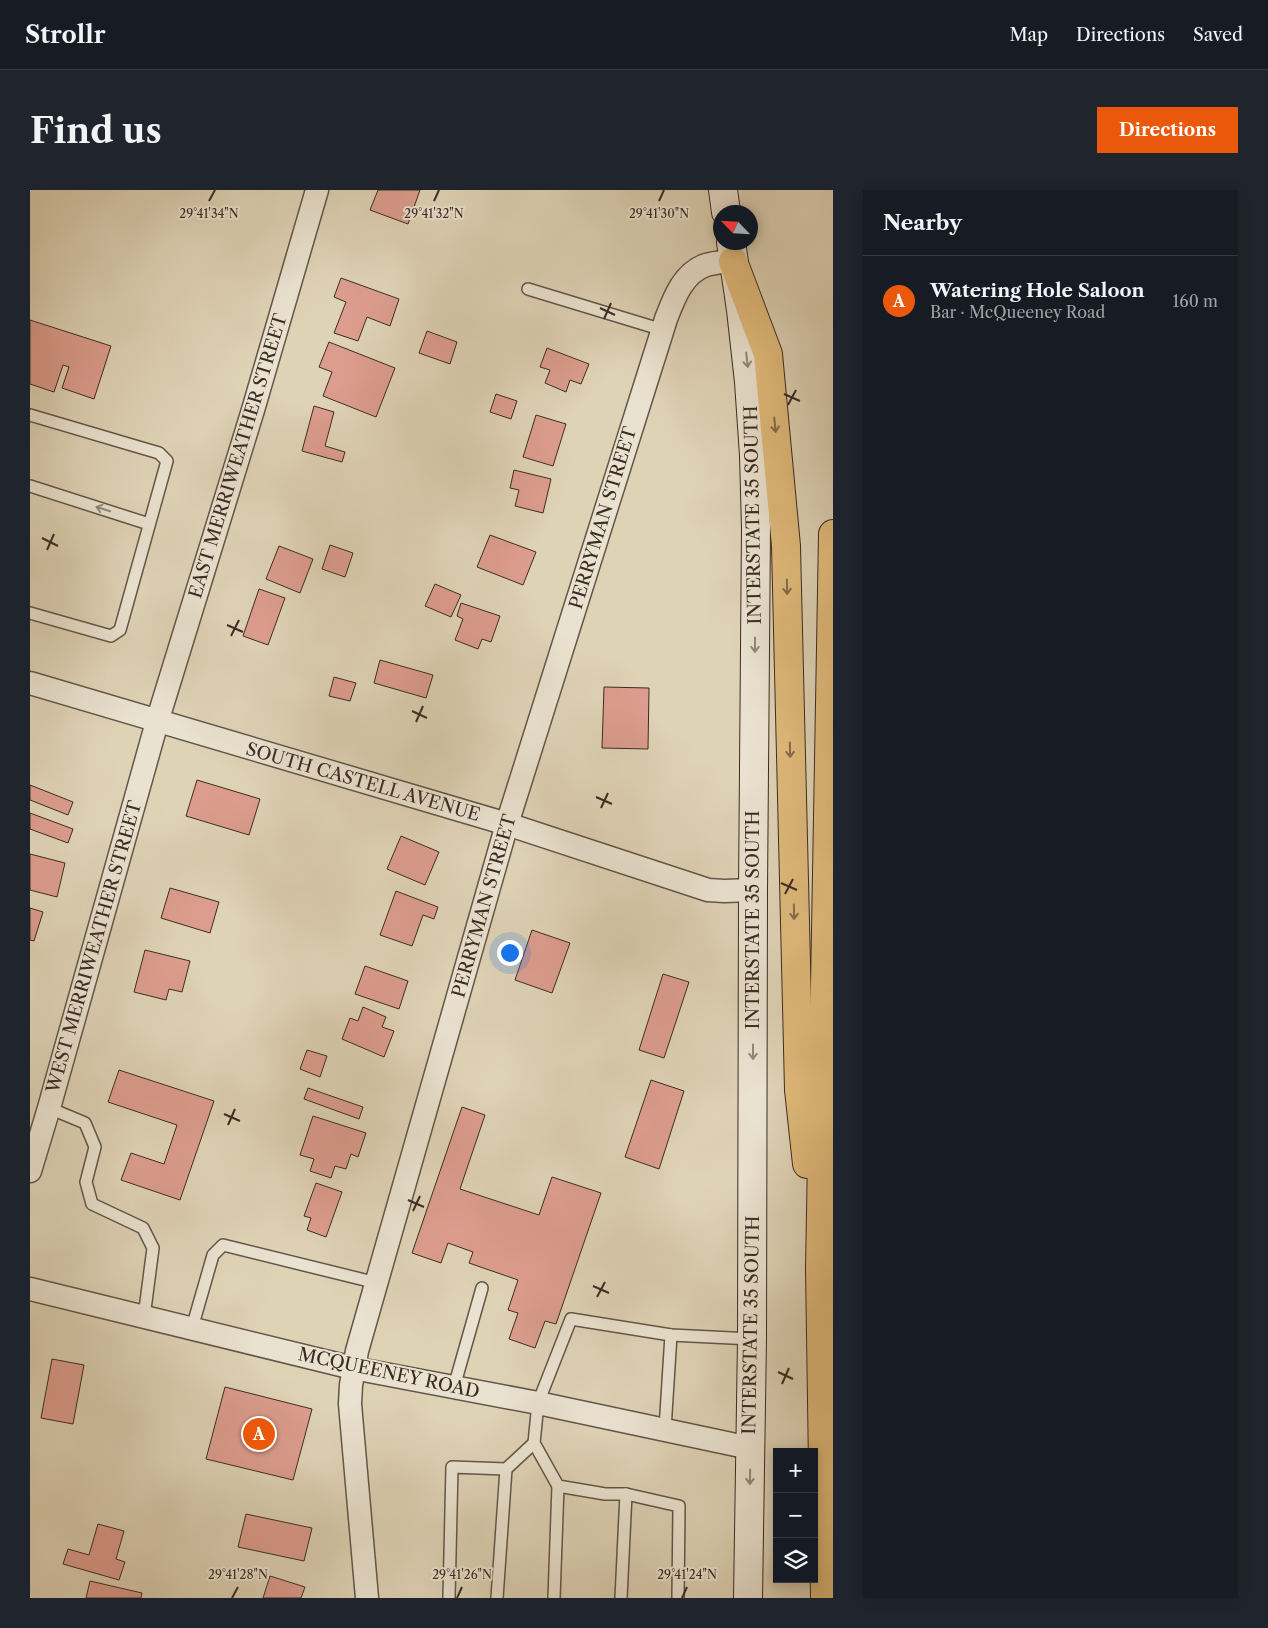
<!DOCTYPE html>
<html lang="en">
<head>
<meta charset="utf-8">
<style>
  body { margin:0; font-family:"Libre Caslon Text",serif; background:#20242c; color:#f1f3f6 }
  .controls { position:absolute; right:15px; bottom:15px; display:grid; overflow:hidden; border-radius:0px; box-shadow:0 2px 12px #0003 }
  .controls button { width:45px; height:45px; display:grid; place-items:center; padding:0; border:0; border-bottom:1px solid #363941; background:#171b24; color:#f1f3f6; font:25px sans-serif }
  .compass { position:absolute; left:683px; top:15px; width:45px; height:45px; border-radius:50%; background:#171b24; box-shadow:0 2px 12px #0003; rotate:295deg }
  .you { position:absolute; left:479px; top:762px; width:18px; height:18px; margin:-12px; border:4px solid #fff; border-radius:50%; background:#1a73e8; box-shadow:0 0 0 8px #1a73e833 }
  .badge { display:grid; place-items:center; width:32px; height:32px; border-radius:50%; background:#ea580c; color:#fff; font-size:16px; font-weight:700 }
  .pin { position:absolute; translate:-50% -50%; border:2px solid #fff; box-shadow:0 1px 5px #0006 }
  .list { margin:0; padding:0; list-style:none }
  h2 { display:flex; justify-content:space-between; align-items:center; height:65px; margin:0; padding:0 20px; font-size:21px }
  h2 small { font-size:16px; font-weight:400; color:#9ea1a6 }
  .list li { display:grid; grid-template-columns:32px 1fr auto; gap:15px; align-items:center; box-sizing:border-box; height:90px; padding:0 20px; border-top:1px solid #363941 }
  .list b { display:block; font-size:19px; white-space:nowrap }
  .list p { margin:0; font-size:16px; white-space:nowrap; color:#9ea1a6 }
  .list em { font-size:16px; font-style:normal; color:#9ea1a6 }
  .icon { flex:none; width:28px; height:28px; fill:none; stroke:currentColor; stroke-width:2; stroke-linecap:round; stroke-linejoin:round }
  .map { position:relative; flex:none; width:803px; height:1408px; overflow:hidden; border-radius:0px }
  header { display:flex; align-items:center; gap:30px; box-sizing:border-box; height:70px; padding:0 25px; background:#171b24; border-bottom:1px solid #363941 }
  header strong { font-size:24px }
  nav { display:flex; gap:28px; margin-inline-start:auto; font-size:18px }
  .intro { display:flex; align-items:center; justify-content:space-between; box-sizing:border-box; height:120px; padding:0 30px }
  h1 { margin:0; font-size:35px }
  .button { padding:12px 22px; border-radius:0px; background:#ea580c; color:#fff; font-size:18px; font-weight:700 }
  main { display:flex; gap:30px; padding:0 30px }
  aside { flex:1; background:#171b24; border-radius:0px; box-shadow:0 2px 12px #0003 }
  .map>svg:first-child { display:block }
</style>
</head>
<body>
<header>
<strong>Strollr</strong>
<nav><a>Map</a><a>Directions</a><a>Saved</a></nav>
</header>
<div class="intro"><h1>Find us</h1><a class="button">Directions</a></div>
<main>
<div class="map">
<svg width="803" height="1408" viewBox="0 0 803 1408">
  <rect width="100%" height="100%" fill="#dfd3b6"/>
  <filter id="stains"><feTurbulence type="fractalNoise" baseFrequency=".004" numOctaves="4"/><feColorMatrix values="0 0 0 0 .2 0 0 0 0 .09 0 0 0 0 .02 0 0 0 .5 -.17"/></filter>
  <radialGradient id="worn" r=".72"><stop offset=".6" stop-color="#630" stop-opacity="0"/><stop offset="1" stop-color="#630" stop-opacity=".3"/></radialGradient>
  <!-- building -->
  <g fill="#dd9d8e" stroke="#3a2c23">
    <path d="M348,0h42l-12,34 -38,-14z"/>
    <path d="M311,88l58,21 -9,27 -23,-9 -9,24 -24,-8 12,-31 -12,-5z"/>
    <path d="M0,130l81,26 -17,53 -32,-11 7,-21 -6,-2 -9,27 -24,-8z"/>
    <path d="M397,141l30,11 -7,22 -31,-11z"/>
    <path d="M299,152l66,26 -19,49 -53,-21 9,-24 -13,-5z"/>
    <path d="M517,158l42,16 -8,20 -11,-4 -4,12 -21,-9 5,-13 -10,-3z"/>
    <path d="M466,204l21,7 -6,18 -21,-7z"/>
    <path d="M284,216l20,6 -9,34 20,6 -3,10 -40,-11z"/>
    <path d="M506,225l30,9 -13,42 -30,-9z"/>
    <path d="M484,280l37,9 -8,34 -28,-7 4,-16 -9,-2z"/>
    <path d="M460,345l46,17 -13,33 -46,-18z"/>
    <path d="M300,355l23,8 -8,24 -23,-8z"/>
    <path d="M249,356l34,13 -13,34 -34,-14z"/>
    <path d="M405,394l26,11 -10,22 -26,-11z"/>
    <path d="M229,399l26,9 -17,47 -25,-9z"/>
    <path d="M431,413l39,13 -9,26 -9,-3 -4,10 -23,-9 8,-21 -6,-3z"/>
    <path d="M350,470l53,15 -7,23 -52,-15z"/>
    <path d="M304,487l22,6 -6,18 -21,-5z"/>
    <path d="M574,497l45,1 -1,61 -46,-1z"/>
    <path d="M167,590l63,19 -11,36 -63,-19z"/>
    <path d="M0,595l43,17 -5,13 -38,-15z"/>
    <path d="M0,623l43,16 -5,14 -38,-14z"/>
    <path d="M371,646l38,16 -14,33 -38,-16z"/>
    <path d="M0,664l35,9 -8,34 -27,-7z"/>
    <path d="M140,698l49,14 -9,31 -49,-15z"/>
    <path d="M366,701l42,16 -4,12 -11,-4 -11,31 -32,-11z"/>
    <path d="M0,718l13,4 -9,29 -4,-1z"/>
    <path d="M502,740l38,13 -18,50 -37,-13z"/>
    <path d="M115,760l45,11 -8,31 -13,-3 -3,11 -32,-8z"/>
    <path d="M335,776l43,15 -9,28 -44,-15z"/>
    <path d="M633,784l26,8 -25,76 -25,-8z"/>
    <path d="M333,817l23,10 -4,10 12,4 -10,26 -42,-18 8,-21 8,3z"/>
    <path d="M277,860l20,6 -7,21 -20,-8z"/>
    <path d="M89,880l95,31 -34,99 -59,-20 10,-27 33,11 13,-39 -69,-23z"/>
    <path d="M621,890l33,11 -25,78 -34,-12z"/>
    <path d="M278,898l55,19 -4,12 -55,-20z"/>
    <path d="M432,917l23,8 -25,74 79,26 13,-38 49,16 -45,131 -11,-3 -10,27 -26,-9 9,-26 -10,-3 10,-30 -49,-17 4,-11 -25,-9 -7,20 -29,-10z"/>
    <path d="M283,926l53,17 -8,24 -7,-3 -5,15 -11,-3 -4,12 -21,-7 4,-12 -14,-4z"/>
    <path d="M286,993l26,9 -16,45 -19,-7 4,-12 -7,-2z"/>
    <path d="M22,1169l32,6 -11,59 -32,-6z"/>
    <path d="M195,1197l87,22 -19,71 -87,-21z"/>
    <path d="M216,1324l66,14 -8,33 -66,-14z"/>
    <path d="M68,1334l26,7 -8,28 9,3 -6,18 -56,-16 5,-15 21,6z"/>
    <path d="M240,1386l35,11 -4,11h-38z"/>
    <path d="M60,1391l52,12 -1,5h-55z"/>
  </g>
  <g fill="none" stroke-linecap="round" stroke-linejoin="round">
    <!-- service casing -->
    <g stroke="#635648" stroke-width="14">
      <g id="service">
        <path d="M498,99l135,41"/>
        <path d="M0,225l129,38 8,8 -47,169 -9,6 -81,-23"/>
        <path d="M0,296l119,38"/>
        <path d="M19,918l36,15 10,24 -9,35 6,22 51,24 10,20 -9,69"/>
        <path d="M162,1138l21,-73 10,-10 154,38"/>
        <path d="M424,1197l28,-99"/>
        <path d="M635,1239l6,-94"/>
        <path d="M419,1408l3,-131 54,2 28,-26"/>
        <path d="M467,1408l9,-129"/>
        <path d="M524,1408l4,-112"/>
        <path d="M591,1408l5,-104"/>
        <path d="M648,1408l1,-92 -53,-12h-21l-47,-8 -24,-43 4,-40 33,-84 100,16 81,4"/>
      </g>
    </g>
    <!-- minor casing -->
    <g stroke="#635648" stroke-width="25">
      <g id="minor">
        <path d="M0,493l477,141 201,66 16,1 29,-1"/>
        <path d="M0,981l19,-63 108,-386 96,-312 64,-220"/>
        <path d="M0,1099l323,79 185,35 212,45"/>
        <path d="M337,1408l-17,-194 1,-19 6,-34 150,-527 159,-505c8,-21 17,-46 40,-54 9,-3 19,-3 27,-4"/>
      </g>
    </g>
    <!-- secondary casing -->
    <g stroke="#3a2c23" stroke-width="30">
      <g id="secondary">
        <path d="M693,0l3,22"/>
        <path d="M701,52l10,68 8,72 5,73 2,73 -3,362 -1,449 -4,259"/>
      </g>
    </g>
    <!-- motorway casing -->
    <g stroke="#3a2c23" stroke-width="30">
      <g id="motorway">
        <path d="M703,71l35,93 18,192 13,544 8,74"/>
        <path d="M795,1408l-5,-329 13,-735"/>
      </g>
    </g>
    <!-- service -->
    <use href="#service" stroke="#eae2d0" stroke-width="11"/>
    <!-- minor -->
    <use href="#minor" stroke="#eae2d0" stroke-width="22"/>
    <!-- secondary -->
    <use href="#secondary" stroke="#eae2d0" stroke-width="28"/>
    <!-- motorway -->
    <use href="#motorway" stroke="#e0ba7b" stroke-width="28"/>
  </g>
  <!-- one-way arrows -->
  <defs><path id="oneway-shaft" d="M-6 0H5M1.5-3L5.5 0L1.5 3" fill="none" stroke-width="1.6" stroke-linecap="round" stroke-linejoin="round" transform="scale(1.25)"/></defs>
  <g stroke="#92877a">
    <use href="#oneway-shaft" transform="translate(717 170) rotate(84)"/>
    <use href="#oneway-shaft" transform="translate(73 319) rotate(-162)"/>
    <use href="#oneway-shaft" transform="translate(725 455) rotate(90)"/>
    <use href="#oneway-shaft" transform="translate(723 862) rotate(90)"/>
    <use href="#oneway-shaft" transform="translate(720 1287) rotate(91)"/>
  </g>
  <g stroke="#856c4b">
    <use href="#oneway-shaft" transform="translate(745 235) rotate(84)"/>
    <use href="#oneway-shaft" transform="translate(757 397) rotate(89)"/>
    <use href="#oneway-shaft" transform="translate(760 560) rotate(89)"/>
    <use href="#oneway-shaft" transform="translate(764 722) rotate(89)"/>
  </g>
  <!-- ticks -->
  <path fill="none" stroke="#3a2c23" stroke-width="2" d="M179,11l6,-11M404,11l5,-11M629,11l5,-11M570,118l15,7M574,129l7,-16M754,204l16,7M758,215l8,-15M12,348l16,8M17,360l7,-16M197,435l16,7M201,446l8,-16M382,521l15,7M386,532l7,-16M566,607l16,7M571,618l7,-15M751,693l16,7M755,704l8,-15M194,924l16,7M198,935l7,-16M378,1010l16,7M383,1021l7,-15M563,1096l16,7M567,1107l8,-15M748,1182l15,7M752,1194l7,-16M202,1408l6,-11M427,1408l5,-11M652,1408l5,-11"/>
  <g text-anchor="middle" stroke-width="4" stroke-linejoin="round" paint-order="stroke">
    <!-- street labels -->
    <g font-size="18" fill="#3a2c23" stroke="#eae2d0">
      <text transform="translate(208 266) rotate(-73)" y="6">EAST MERRIWEATHER STREET</text>
      <text transform="translate(723 325) rotate(-91)" y="6">INTERSTATE 35 SOUTH</text>
      <text transform="translate(573 328) rotate(-73)" y="6">PERRYMAN STREET</text>
      <text transform="translate(333 592) rotate(16)" y="6">SOUTH CASTELL AVENUE</text>
      <text transform="translate(454 716) rotate(-74)" y="6">PERRYMAN STREET</text>
      <text transform="translate(723 730) rotate(-90)" y="6">INTERSTATE 35 SOUTH</text>
      <text transform="translate(64 757) rotate(-74)" y="6">WEST MERRIWEATHER STREET</text>
      <text transform="translate(721 1135) rotate(-89)" y="6">INTERSTATE 35 SOUTH</text>
      <text transform="translate(359 1183) rotate(12)" y="6">MCQUEENEY ROAD</text>
    </g>
  </g>
  <g font-size="12" text-anchor="middle" fill="#3a2c23" stroke="#eae2d0" stroke-width="4" stroke-linejoin="round" paint-order="stroke">
    <text x="179" y="28">29°41'34"N</text>
    <text x="404" y="28">29°41'32"N</text>
    <text x="629" y="28">29°41'30"N</text>
    <text x="208" y="1389">29°41'28"N</text>
    <text x="432" y="1389">29°41'26"N</text>
    <text x="657" y="1389">29°41'24"N</text>
  </g>
  <rect width="100%" height="100%" filter="url(#stains)"/>
  <rect width="100%" height="100%" fill="url(#worn)"/>
</svg>
<div class="controls">
<button>+</button>
<button>−</button>
<button><svg class="icon" aria-label="layers" viewBox="0 0 24 24"><path d="M12 4l9 5-9 5-9-5zM3 14l9 5 9-5"/></svg></button>
</div>
<svg class="compass" viewBox="-18 -18 36 36"><path d="M0-13l5 13h-10z" fill="#e53935"/><path d="M0 13l5-13h-10z" fill="#9ea1a6"/></svg>
<div class="you"></div>
<div class="pin badge" style="left:229px;top:1244px">A</div>
</div>
<aside>
<h2>Nearby<small></small></h2>
<ul class="list">
<li><span class="badge">A</span><div><b>Watering Hole Saloon</b><p>Bar · McQueeney Road</p></div><em>160 m</em></li>
</ul>
</aside>
</main>
</body>
</html>
